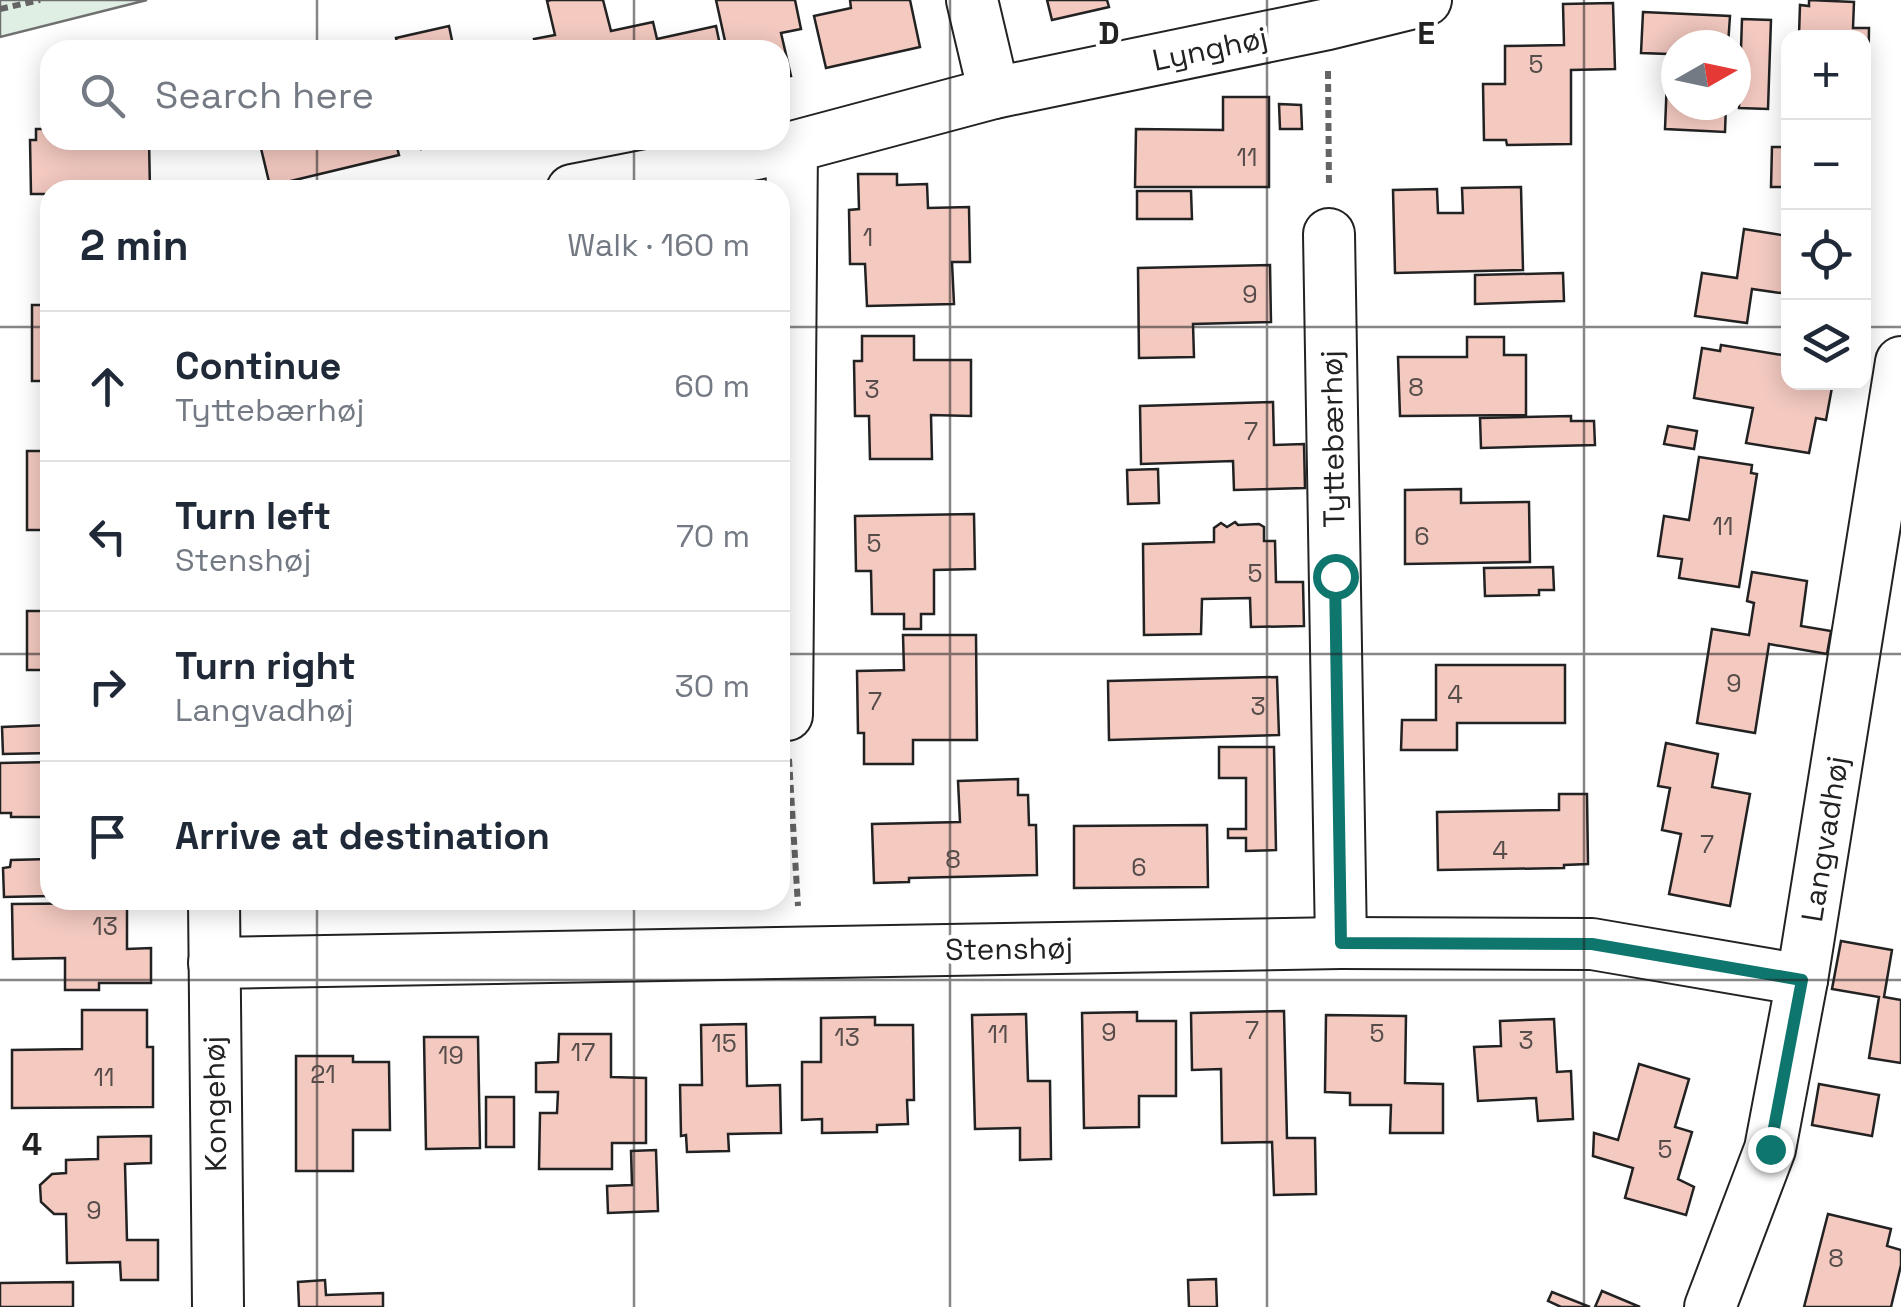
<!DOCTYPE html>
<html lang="en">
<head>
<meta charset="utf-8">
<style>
  body { margin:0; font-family:"Space Grotesk",sans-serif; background:#f6f6f7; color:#1f2937 }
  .controls { position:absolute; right:30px; top:30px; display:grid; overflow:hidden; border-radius:20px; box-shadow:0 5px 25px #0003 }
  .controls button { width:90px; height:90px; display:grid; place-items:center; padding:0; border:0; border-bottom:2px solid #e0e1e3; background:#fff; color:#1f2937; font:50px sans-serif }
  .compass { position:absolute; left:1661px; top:30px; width:90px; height:90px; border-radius:50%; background:#fff; box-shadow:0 5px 25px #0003; rotate:81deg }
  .stop { position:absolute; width:30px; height:30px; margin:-22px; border:8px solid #0f766e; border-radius:50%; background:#fff }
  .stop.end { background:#0f766e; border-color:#fff; box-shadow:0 2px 10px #0008 }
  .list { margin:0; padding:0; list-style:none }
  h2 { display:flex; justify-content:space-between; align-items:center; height:130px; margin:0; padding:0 40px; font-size:42px }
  h2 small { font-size:32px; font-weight:400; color:#747a83 }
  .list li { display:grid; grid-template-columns:65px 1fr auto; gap:30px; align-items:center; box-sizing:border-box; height:150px; padding:0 40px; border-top:2px solid #e0e1e3 }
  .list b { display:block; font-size:38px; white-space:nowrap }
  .list p { margin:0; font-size:32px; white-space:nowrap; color:#747a83 }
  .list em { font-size:32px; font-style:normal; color:#747a83 }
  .icon { flex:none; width:55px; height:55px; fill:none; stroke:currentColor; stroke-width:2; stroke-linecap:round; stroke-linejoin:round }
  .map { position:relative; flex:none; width:1901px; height:1307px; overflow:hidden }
  .search { position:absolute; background:#fff; box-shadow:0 5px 25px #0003; left:40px; top:40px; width:750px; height:110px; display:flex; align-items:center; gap:25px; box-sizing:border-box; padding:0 35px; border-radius:30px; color:#747a83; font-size:38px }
  .panel { position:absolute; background:#fff; box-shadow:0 5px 25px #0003; left:40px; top:180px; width:750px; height:730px; border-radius:30px }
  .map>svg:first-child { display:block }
</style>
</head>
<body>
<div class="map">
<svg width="1901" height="1307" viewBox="0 0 1901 1307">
  <rect width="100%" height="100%" fill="#fff"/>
  <!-- green -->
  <path fill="#e0efe3" stroke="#6f6f6f" stroke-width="2.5" d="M0,0h147l-147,37z"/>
  <!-- building -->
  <g fill="#f3c9c0" stroke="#222" stroke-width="2.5">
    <path d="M551,0h52l8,31 42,-9 4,17 59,-13 5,24h-184l-3,-11 21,-4 -8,-34z"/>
    <path d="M716,0h79l6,29 -20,4 10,43 -11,2v-28h-53z"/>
    <path d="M850,0h60l10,47 -94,21 -12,-52 37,-8z"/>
    <path d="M1047,0h60l2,7 -57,13z"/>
    <path d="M1809,0l45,2 -1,26h16l-2,125h-3v-115h-56v-3h-9l1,-30 9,1z"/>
    <path d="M1613,3l2,66 -44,1v74l-64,1 -1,-5h-22l-1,-56h22v-38l59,-1 -1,-41z"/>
    <path d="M1643,12l87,4 -2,29h-52v60h50l-1,27 -60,-3 3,-75 -27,-1z"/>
    <path d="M1742,19l29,1 -3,89 -29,-1z"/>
    <path d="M449,26l5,24h-55l-3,-12z"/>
    <path d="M1223,97h46v90h-134l1,-58 87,1z"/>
    <path d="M1279,104l22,1 1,24h-22z"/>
    <path d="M1785,106h3v81h-17l1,-40h12z"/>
    <path d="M36,129h14v11h99l1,50h-100v4h-19l-1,-54h6z"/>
    <path d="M259,140h136l4,15 -129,31z"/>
    <path d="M419,140h45l-43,9z"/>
    <path d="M858,174h39v11l30,-1 1,24 41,-1 1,55h-18l2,42 -87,2 -2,-42h-15l-1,-54 10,-1z"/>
    <path d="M1521,187l2,83 -128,3 -2,-83 44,-1 1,24h25l-1,-25z"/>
    <path d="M1137,191h54l1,28h-55z"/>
    <path d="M1744,229l44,7v58l-36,-5 -5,34 -52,-7 7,-43 35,5z"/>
    <path d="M1270,265l1,57 -78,2 1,33 -55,1 -1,-90z"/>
    <path d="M1563,273l1,28 -89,3v-29z"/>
    <rect x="32" y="305" width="18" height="76"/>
    <path d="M862,336h52v24h57v56l-40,-1 1,44h-62l-1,-43h-14l-1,-55h8z"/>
    <path d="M1467,337h37v18h22v60l-126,1 -2,-59h69z"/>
    <path d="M1721,345l67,11v26h45l-7,38 -10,-2 -7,35 -63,-10 7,-35 -59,-10 8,-50 18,3z"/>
    <path d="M1273,402l1,43 30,-1 1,44 -71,2 -1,-29 -92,3 -1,-58z"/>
    <path d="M1571,416v5h23l1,24 -114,3 -1,-30z"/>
    <path d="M1668,426l29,5 -3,18 -30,-5z"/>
    <rect x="27" y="451" width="23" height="79"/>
    <path d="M1699,457l53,8 -1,8 6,1 -18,113 -60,-9 3,-19 -24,-3 6,-40 25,4z"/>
    <path d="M1158,469l1,34 -31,1 -1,-34z"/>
    <path d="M1461,489v14l68,-1 1,60 -125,2v-74z"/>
    <path d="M974,514l1,55 -41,1v44h-13v15h-17v-15h-32l-1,-43h-15l-1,-55z"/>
    <path d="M1235,522l3,3 21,-1 5,3v14h11l1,41h27l1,44 -53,1 -1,-29 -48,1 -1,35 -57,1 -1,-91 71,-2v-14l7,-5 6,4z"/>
    <path d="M1553,567l1,23h-15v5l-54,1 -1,-28z"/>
    <path d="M1752,572l55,9 -6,45 30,5 -4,23 -58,-10 -14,89 -58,-10 15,-94 37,6 5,-32 -7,-2z"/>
    <rect x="27" y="611" width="23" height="59"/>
    <path d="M903,635h73l1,105h-64v24h-49v-31h-6l-1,-62 47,-1z"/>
    <path d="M1436,665h129v58h-108v27h-56l1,-30h34z"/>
    <path d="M1277,677l2,58 -170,5 -1,-59z"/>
    <path d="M50,725v28l-47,1 -1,-27z"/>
    <path d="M1666,743l52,11 -6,33 38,7 -20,112 -61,-12 12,-60 -19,-4 8,-42 -12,-2z"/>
    <path d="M1219,747h55l2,103 -30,1v-13h-18v-9h18v-51h-27z"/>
    <path d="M50,762v55h-39v-4h-11v-50z"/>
    <path d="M1018,779v16h10l1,30h7l1,50 -128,3v4l-35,1 -2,-59 88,-2 -2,-41z"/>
    <path d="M1559,794h28l1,70 -24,1v3l-126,2 -1,-58 122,-2z"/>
    <path d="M1207,825l1,62 -134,1v-62z"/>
    <path d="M50,859v37l-46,1 -1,-29 7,-1 1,-7z"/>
    <path d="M127,903v46l24,-1v35h-52v7h-34v-32l-52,1 -1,-55z"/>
    <path d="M1841,941l51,9 -8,47 17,3v63l-32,-5 10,-61 -47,-8z"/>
    <path d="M82,1010h65v37h6v60l-141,1v-58l70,-1z"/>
    <path d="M1284,1011l3,127h28l1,56 -42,1 -2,-53 -50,1 -1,-74 -29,1 -1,-57z"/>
    <path d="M1137,1012v9h39v75h-37v31l-55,1 -2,-115z"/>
    <path d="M1026,1014l2,67h22l1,78 -31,1v-32l-45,1 -3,-114z"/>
    <path d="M1326,1015l80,1 -1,67 38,1v49h-53l1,-28h-41v-12l-25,-1z"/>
    <path d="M875,1017v8h38l1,75h-7l1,24 -31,1v7l-55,1v-14l-20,1v-58h19v-44z"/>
    <path d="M1554,1019l3,53 14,-1 2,48 -35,2 -2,-23 -58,3 -4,-54 27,-1 -1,-25z"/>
    <path d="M746,1024l1,62 33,-1 1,48 -53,1 1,17 -42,1 -1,-17 -5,1 -1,-51h22l-1,-60z"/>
    <path d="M559,1034h52v43l35,1v65h-34v26h-73l1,-56h17l1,-21h-22v-29l22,-1z"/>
    <path d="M424,1037h54l2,111 -54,1z"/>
    <path d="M296,1056h57v6h36l1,68h-37v41h-57z"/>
    <path d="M1639,1064l50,15 -14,48 17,5 -14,47 16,8 -8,28 -61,-17 8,-30 -40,-12 1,-23 24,7z"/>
    <path d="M1819,1084l60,11 -7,41 -60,-11z"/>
    <rect x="486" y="1097" width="28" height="50"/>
    <path d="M151,1136v27l-26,1 2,76h31v40h-37l-1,-18 -53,1 -1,-49h-12l-13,-12 -1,-17 12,-11 14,-1v-13l32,-1v-22z"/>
    <path d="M656,1150l2,61 -50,2 -1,-27 25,-1 -1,-34z"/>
    <path d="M1828,1214l63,15 -4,17 14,4v15l-10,42h-87z"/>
    <path d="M1216,1279l1,28h-28l-1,-27z"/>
    <path d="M325,1280l1,15 57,-2v14h-84l-1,-25z"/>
    <path d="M73,1282v25h-73v-24z"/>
    <path d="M1602,1291l38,16h-45z"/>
    <path d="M1552,1292l38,15h-29l-13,-6z"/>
  </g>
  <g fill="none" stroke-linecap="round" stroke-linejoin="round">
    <!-- minor casing -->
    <g stroke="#222" stroke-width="54">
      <g id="minor">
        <path d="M972,0l22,93"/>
        <path d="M572,190l220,-43 202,-54 334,-69 98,-24"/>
        <path d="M1329,234l12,709"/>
        <path d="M787,715l5,-568"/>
        <path d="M214,900l4,407"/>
        <path d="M214,963l1127,-20 251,1 210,36"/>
        <path d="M1710,1307l60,-158 32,-169 99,-618"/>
      </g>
    </g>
    <!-- path -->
    <g stroke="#646464" stroke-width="6" stroke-dasharray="8 5" stroke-linecap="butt">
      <path d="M0,9l40,-9"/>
      <path d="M1328,71l1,117"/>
      <path d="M789,759l9,147"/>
    </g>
    <!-- minor -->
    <use href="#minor" stroke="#fff" stroke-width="50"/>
  </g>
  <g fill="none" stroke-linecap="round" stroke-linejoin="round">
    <!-- route -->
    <path stroke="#0f766e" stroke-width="12" d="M1335,576l6,367 251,1 210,36 -32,169"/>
  </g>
  <!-- grid -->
  <path fill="none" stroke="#222" stroke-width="2.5" stroke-opacity="0.55" d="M317,0v50M634,0v50M950,0v1307M1267,0v1307M1584,0v1307M317,140v50M634,140v50M0,327h50M780,327h1008M1864,327h37M0,654h50M780,654h1121M317,900v407M634,900v407M0,980h1901"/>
  <g text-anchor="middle" stroke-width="8" stroke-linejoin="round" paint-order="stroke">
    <!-- number labels -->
    <g font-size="25" fill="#564c4a">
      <text x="1536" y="73">5</text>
      <text x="1247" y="166">11</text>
      <text x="868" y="246">1</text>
      <text x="1250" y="303">9</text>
      <text x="1416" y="396">8</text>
      <text x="872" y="398">3</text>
      <text x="1251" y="440">7</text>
      <text x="1723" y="535">11</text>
      <text x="1422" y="545">6</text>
      <text x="874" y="552">5</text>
      <text x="1255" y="582">5</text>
      <text x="1734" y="692">9</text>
      <text x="1455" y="703">4</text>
      <text x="875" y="710">7</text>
      <text x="1258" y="715">3</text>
      <text x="1707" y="853">7</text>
      <text x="1500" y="859">4</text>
      <text x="953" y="868">8</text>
      <text x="1139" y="876">6</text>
      <text x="105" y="935">13</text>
      <text x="1252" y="1039">7</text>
      <text x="1109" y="1041">9</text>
      <text x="1377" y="1042">5</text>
      <text x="998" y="1043">11</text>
      <text x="847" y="1046">13</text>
      <text x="1526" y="1049">3</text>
      <text x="724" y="1052">15</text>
      <text x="583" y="1061">17</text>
      <text x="451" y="1064">19</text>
      <text x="323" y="1083">21</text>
      <text x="104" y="1086">11</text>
      <text x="1665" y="1158">5</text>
      <text x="94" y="1219">9</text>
      <text x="1836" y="1267">8</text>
    </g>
    <!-- street labels -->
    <g font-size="30" fill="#222" stroke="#fff">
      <text transform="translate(1210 49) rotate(-12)" y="10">Lynghøj</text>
      <text transform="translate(1333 439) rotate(-91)" y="10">Tyttebærhøj</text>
      <text transform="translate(1825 839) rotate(-81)" y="10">Langvadhøj</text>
      <text transform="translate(1009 949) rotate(-1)" y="10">Stenshøj</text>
      <text transform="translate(215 1104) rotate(-91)" y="10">Kongehøj</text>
    </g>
  </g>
  <g font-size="32" text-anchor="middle" font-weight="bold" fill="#222" stroke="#fff" stroke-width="8" stroke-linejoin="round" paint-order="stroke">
    <text x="1109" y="44">D</text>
    <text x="1426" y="44">E</text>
    <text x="32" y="1155">4</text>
  </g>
</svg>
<div class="controls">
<button>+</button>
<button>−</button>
<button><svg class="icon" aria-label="locate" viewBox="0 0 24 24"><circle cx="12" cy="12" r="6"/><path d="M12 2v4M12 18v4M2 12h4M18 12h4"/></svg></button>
<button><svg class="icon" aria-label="layers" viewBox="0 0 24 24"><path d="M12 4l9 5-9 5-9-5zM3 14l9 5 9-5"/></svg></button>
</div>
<svg class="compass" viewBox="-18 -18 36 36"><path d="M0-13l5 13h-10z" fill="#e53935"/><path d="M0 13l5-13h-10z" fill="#747a83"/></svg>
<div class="stop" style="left:1335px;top:576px"></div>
<div class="stop end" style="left:1770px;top:1149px"></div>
<div class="search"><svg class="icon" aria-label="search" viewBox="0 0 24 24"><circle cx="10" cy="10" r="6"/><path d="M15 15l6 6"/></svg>Search here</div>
<section class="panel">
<h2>2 min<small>Walk · 160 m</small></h2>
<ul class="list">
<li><svg class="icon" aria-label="ahead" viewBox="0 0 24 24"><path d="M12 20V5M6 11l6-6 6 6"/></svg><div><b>Continue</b><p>Tyttebærhøj</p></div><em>60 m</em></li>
<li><svg class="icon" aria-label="left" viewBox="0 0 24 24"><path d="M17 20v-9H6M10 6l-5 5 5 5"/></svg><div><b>Turn left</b><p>Stenshøj</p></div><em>70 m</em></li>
<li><svg class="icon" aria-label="right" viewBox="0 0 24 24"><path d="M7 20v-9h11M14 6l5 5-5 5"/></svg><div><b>Turn right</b><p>Langvadhøj</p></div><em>30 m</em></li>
<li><svg class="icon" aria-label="arrive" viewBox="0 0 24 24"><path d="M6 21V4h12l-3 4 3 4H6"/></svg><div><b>Arrive at destination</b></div></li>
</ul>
</section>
</div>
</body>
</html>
